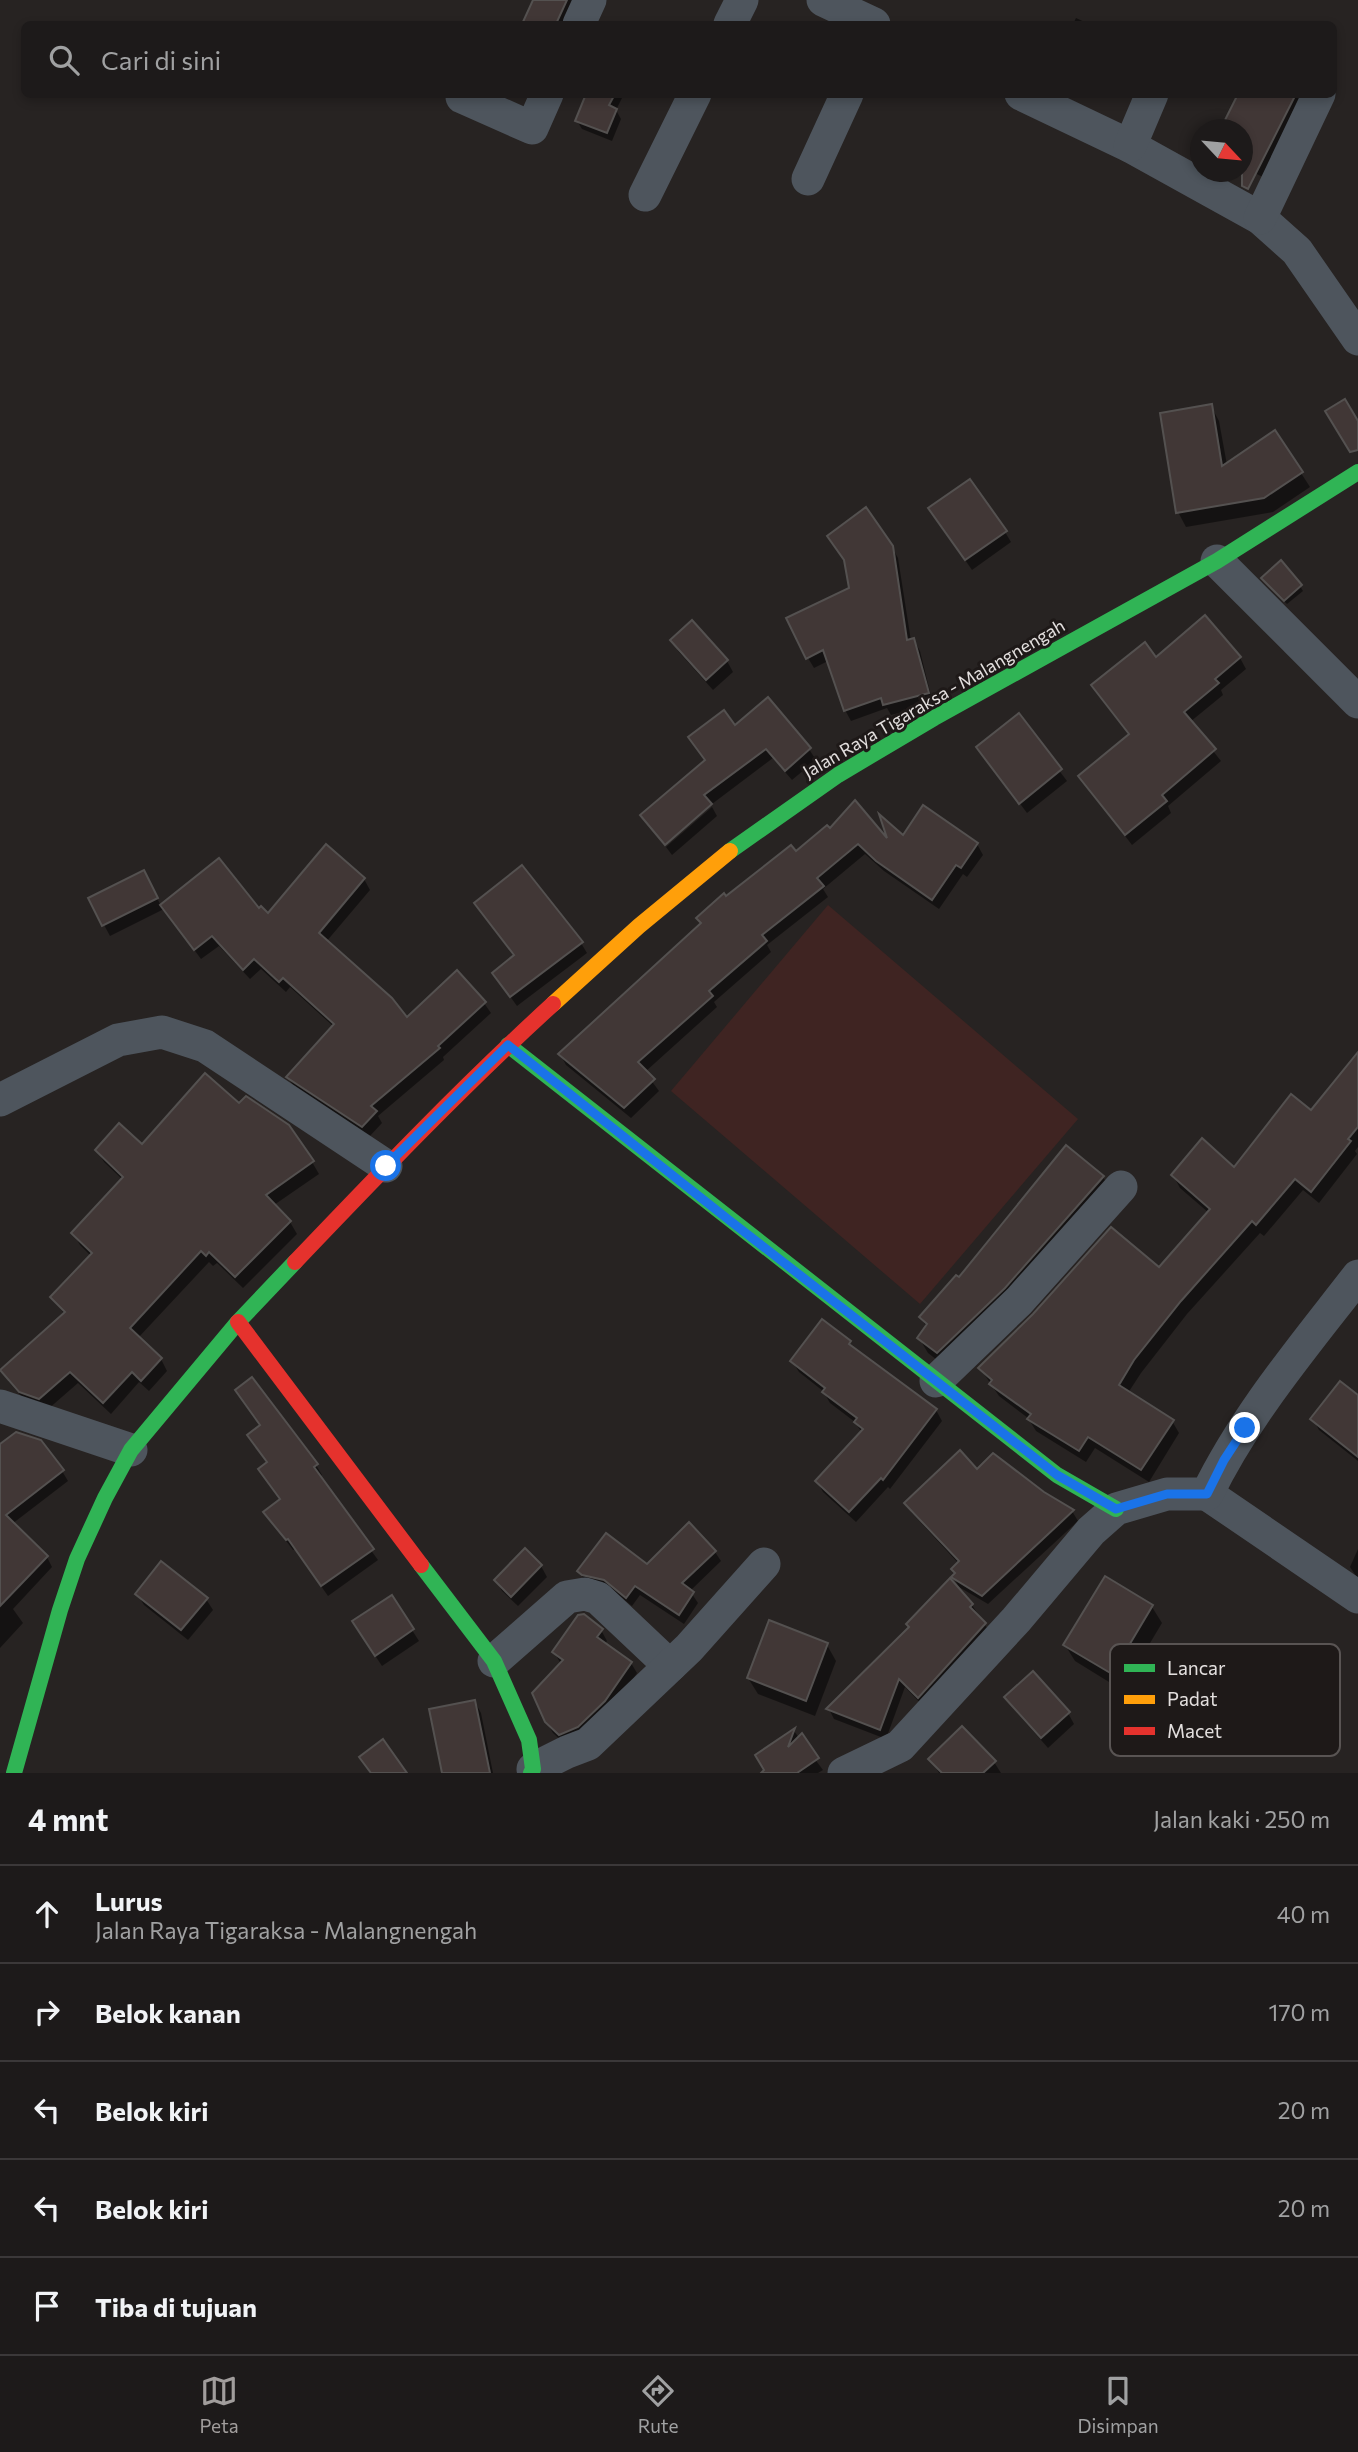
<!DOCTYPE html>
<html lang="id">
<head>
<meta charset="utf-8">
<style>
  body { margin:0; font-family:Commissioner,sans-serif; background:#2a2727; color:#f1f3f6 }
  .compass { position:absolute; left:1190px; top:119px; width:63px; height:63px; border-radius:50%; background:#1d1a1a; box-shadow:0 4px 10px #0003; rotate:116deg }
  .stop { position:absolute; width:21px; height:21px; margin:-16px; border:5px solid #1a73e8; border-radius:50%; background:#fff }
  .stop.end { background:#1a73e8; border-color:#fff; box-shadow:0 2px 7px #0008 }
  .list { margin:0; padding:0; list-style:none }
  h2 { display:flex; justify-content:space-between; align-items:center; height:91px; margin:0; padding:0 28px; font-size:30px }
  h2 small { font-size:23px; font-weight:400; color:#a0a1a2 }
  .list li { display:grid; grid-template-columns:46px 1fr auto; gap:21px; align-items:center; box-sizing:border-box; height:98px; padding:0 28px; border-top:2px solid #3b3839 }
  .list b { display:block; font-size:26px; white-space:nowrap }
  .list p { margin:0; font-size:23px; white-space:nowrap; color:#a0a1a2 }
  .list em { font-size:23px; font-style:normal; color:#a0a1a2 }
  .icon { flex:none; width:38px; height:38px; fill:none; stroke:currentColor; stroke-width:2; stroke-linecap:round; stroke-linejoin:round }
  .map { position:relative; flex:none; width:1358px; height:1773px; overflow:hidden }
  .search { position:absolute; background:#1d1a1a; box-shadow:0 4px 10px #0003; left:21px; right:21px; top:21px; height:77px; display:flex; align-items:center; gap:18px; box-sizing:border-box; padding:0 24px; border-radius:10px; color:#a0a1a2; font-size:26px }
  .sheet { height:581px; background:#1d1a1a }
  nav { display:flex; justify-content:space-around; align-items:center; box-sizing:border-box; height:98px; border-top:2px solid #3b3839; background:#1d1a1a; font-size:19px; color:#a0a1a2 }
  nav a { display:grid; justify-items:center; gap:4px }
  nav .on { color:#a19d9c }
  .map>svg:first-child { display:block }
</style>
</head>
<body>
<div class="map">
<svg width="1358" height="1773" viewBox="0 0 1358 1773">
  <rect width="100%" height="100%" fill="#272322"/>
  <!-- green -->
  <path fill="#3f2422" d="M828,905l250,214 -158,185 -249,-213z"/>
  <!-- shadow -->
  <g fill="#0007">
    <path d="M534,0h45l-13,24h-42z"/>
    <path d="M1076,18l13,6h-16z"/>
    <path d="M590,94h34l-8,16 5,9 -9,22 -30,-12 -5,-8z"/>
    <path d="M1240,94h60l4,7 -39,77 -23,-11z"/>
    <path d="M1211,406l8,15 8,44 74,8 9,14 -37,25 -87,15 -8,-15z"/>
    <path d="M937,519l68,13 6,10 -39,28z"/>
    <path d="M892,547l6,11 13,83 3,-1 6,11 13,53 -42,11 -4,-7 -36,13 -6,-11 -17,-49 -14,7 -6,-10 43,-69z"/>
    <path d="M1266,583l34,3 3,5 -16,13z"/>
    <path d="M672,640l55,21 6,11 -20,18 -35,-39z"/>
    <path d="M1240,658l6,11 -25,21 2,5 -33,27 31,39 -53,45 3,7 -39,32 -52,-68 50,-41 -37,-50z"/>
    <path d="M1018,716l49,65 -40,32 -49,-66z"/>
    <path d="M735,728l74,21 7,11 -24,20 -19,-22 -61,46v-2l-49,42 -20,-28 63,-55z"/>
    <path d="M712,807l5,9 -45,39 -6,-8z"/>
    <path d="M827,828l64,17 12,-7 74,6 6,11 -16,22 -4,-3 -24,35 -55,-38 -19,-17 -42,35 5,8 -61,48 4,7 -57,50 3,5 -72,65 14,19 -28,27 -65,-53 -6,-11 142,-129 -4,-6 98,-65z"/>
    <path d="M364,879l6,11 -44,52 81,78 77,-17 7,10 -48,44 1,3 -66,56 4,7 -13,14 -75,-50 -6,-10 46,-50 -44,-40 -4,5 -25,-23 -11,10 -31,-33 -18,13 -37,-50 -54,27 -20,-37 59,-17 12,24 98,4 9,5z"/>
    <path d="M476,904l105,39 6,10 -70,53 -23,-32 21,-17z"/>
    <path d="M1358,1055v92l-3,4 2,3 -38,49 -16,-13 -39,46 -4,-3 -73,81 -46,59 -13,20 44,28 7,12 -30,49 -54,-34 -9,14 -50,-31 -8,-13 -29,-22 -19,-28 179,-99 50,-56 -29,-25 -7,-13 62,-6 76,-57z"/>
    <path d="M142,1146l170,16 7,12 -45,31 16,17 7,12 -54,54 -26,-25 -4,3 -4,-4 -71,76 23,21 6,12 -18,20 -10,-9 -28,32 -33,-31 -31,27 -19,-6 -19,-22 -6,-11 62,-56 -13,-18 39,-41 -11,-11 -7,-12 50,-53 -19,-18 -7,-12z"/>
    <path d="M1103,1177l9,15 -166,175 -18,-14 -9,-15 8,-10 -6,-10 38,-38z"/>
    <path d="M849,1342l4,7 83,61 6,11 -52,68 -2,-2 -32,35 -33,-30 -6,-11 45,-48 -7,-11 -25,-19 -7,-12 -24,-19 -7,-11z"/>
    <path d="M1358,1397v64l-39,-31 -6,-11z"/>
    <path d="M262,1426l54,39 6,10 -3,3 59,82 -50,36 -33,-47 -2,1 -28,-37 16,-13 -13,-37z"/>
    <path d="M0,1446l62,25 6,10 -56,43 35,33 5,10 -39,42 10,14 -23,25z"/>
    <path d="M977,1472l66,22 29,17 6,10 -90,83 -29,-17 -6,-10 6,-13 -47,-51 -6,-10z"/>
    <path d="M1358,1549v30l-8,-12z"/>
    <path d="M525,1551l16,15 6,11 -29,29 -16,-15 -6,-11z"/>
    <path d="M715,1552l6,9 -31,30 8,12 -14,21 -44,-29 -8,11 -21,-17 -27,-9 -5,-9 68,-5z"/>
    <path d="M1105,1578l47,29 10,16 -40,67 -47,-29 -10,-16z"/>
    <path d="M137,1594l69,5 7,11 -25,30 -44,-35z"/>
    <path d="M391,1597l28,44 -37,25 -22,-33z"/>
    <path d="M972,1605l19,29 -67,73 -19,-20 -19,52 -52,-20 -5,-10z"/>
    <path d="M601,1630l6,11 -2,3 26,19 6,10 -26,39 -45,33 -13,-12 -7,-12 15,-57 -7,-12z"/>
    <path d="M827,1645l9,16 -21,55 -57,-22 -10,-16z"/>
    <path d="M1007,1697l61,16 6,11 -26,24 -35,-40z"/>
    <path d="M475,1702l6,11 12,60h-48z"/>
    <path d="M794,1731l29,39 -5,3h-54l2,-2 -9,-15z"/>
    <path d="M931,1760l63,2 7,11h-62z"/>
  </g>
  <!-- building -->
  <g fill="#413736" stroke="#545150" stroke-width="2">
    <path d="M533,0h34l-11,24h-34z"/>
    <path d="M586,94h29l-6,11 8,4 -10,24 -32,-12z"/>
    <path d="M1238,94h58l-48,95 -6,-3v-56h-22z"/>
    <path d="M1345,399l13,22v29l-8,2 -25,-41z"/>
    <path d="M1212,404l10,62 53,-36 28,42 -39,26 -88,15 -16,-100z"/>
    <path d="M970,479l37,52 -42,29 -37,-52z"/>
    <path d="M866,507l27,39 14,94 7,-2 15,55 -46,12 -2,-7 -37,13 -21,-61 -17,9 -20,-41 63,-30 -5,-28 -17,-24z"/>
    <path d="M1281,560l21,25 -18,16 -23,-23z"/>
    <path d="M1205,615l36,42 -26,22 4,4 -35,29 32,37 -54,46 5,6 -42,34 -47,-59 51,-42 -38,-49 54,-43 11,15z"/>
    <path d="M692,620l36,40 -22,20 -36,-40z"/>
    <path d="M768,697l43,51 -26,23 -19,-22 -62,46 8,9 -47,41 -25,-30 65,-55 -17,-23 36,-27 11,15z"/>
    <path d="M1019,713l43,56 -43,35 -43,-57z"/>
    <path d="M855,800l32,38 -8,-24 24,21 20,-30 55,38 -17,25 -5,-3 -24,35 -56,-39 -18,-17 -41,34 7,8 -62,49 5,6 -58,50 4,5 -75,66 17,17 -31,29 -66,-54 143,-131 -5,-5 28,-25 2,3 65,-51 5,6 31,-26 3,3z"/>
    <path d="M326,844l39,34 -46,55 73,65 15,19 50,-47 29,32 -48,44 2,2 -69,58 6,5 -15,16 -76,-50 48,-53 -51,-46 -4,4 -25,-23 -11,11 -31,-34 -18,14 -34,-45 59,-47 40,50 2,-2 7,7z"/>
    <path d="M522,865l61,77 -73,55 -18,-24 22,-18 -40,-52z"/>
    <path d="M144,870l14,28 -56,28 -14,-28z"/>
    <path d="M1358,1052v75l-10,12 3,2 -40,51 -16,-13 -39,46 -4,-4 -71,80 -47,59 -15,25 55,35 -33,50 -53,-33 -9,14 -52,-32 4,-5 -42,-30 3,-4 -14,-12 55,-54 78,-87 48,40 51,-58 -39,-34 31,-37 32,29 57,-73 20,16z"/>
    <path d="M205,1073l34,30 7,-7 43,29 25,36 -48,34 25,26 -56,56 -26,-25 -3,4 -5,-5 -71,77 32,30 -21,23 -9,-9 -29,31 -33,-31 -31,27 -20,-7 -19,-22 65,-58 -15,-15 42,-44 -21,-20 52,-56 -28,-27 24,-27 23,21z"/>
    <path d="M1066,1145l38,31 -99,112 -68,65 -20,-15 10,-14 -8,-7 37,-42 3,2z"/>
    <path d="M822,1319l29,22 -2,3 88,65 -54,71 -2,-2 -32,34 -34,-31 48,-52 -9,-7 3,-4 -35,-26 3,-4 -35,-27z"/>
    <path d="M252,1377l66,87 -4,3 60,82 -53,37 -33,-47 -2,1 -23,-28 17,-13 -22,-30 9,-7 -20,-27 13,-10 -25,-35z"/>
    <path d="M1340,1381l18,14v62l-48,-38z"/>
    <path d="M16,1432l25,8 23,30 -58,45 42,41 -48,50v-162z"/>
    <path d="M960,1450l17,19 16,-16 51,39 30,18 -92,86 -31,-19 4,-4 -4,-4 8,-8 -55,-58z"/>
    <path d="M689,1522l27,29 -34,32 12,9 -15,23 -44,-29 -9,12 -22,-18 -22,-5 -5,-4 29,-38 41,31z"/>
    <path d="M525,1548l17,17 -31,32 -17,-17z"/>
    <path d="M161,1561l47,37 -27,32 -46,-36z"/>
    <path d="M1105,1576l48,29 -41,69 -49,-29z"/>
    <path d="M950,1578l23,26 -3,3 16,16 -68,75 -19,-19 -19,51 -54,-21 83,-82 -3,-3z"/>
    <path d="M392,1595l22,34 -39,27 -23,-35z"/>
    <path d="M584,1614l19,15 -6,8 35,25 -27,39 -27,26 -19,8 -14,-13 -13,-29 31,-33 -11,-8 26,-37z"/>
    <path d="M769,1620l59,23 -22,58 -59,-23z"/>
    <path d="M1033,1671l37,41 -29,26 -37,-41z"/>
    <path d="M475,1700l15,73h-48l-13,-64z"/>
    <path d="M962,1726l34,35 -13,12h-41l-14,-14z"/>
    <path d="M795,1728l-7,19 14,-14 17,25 -22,15h-36l3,-3 -9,-15z"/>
    <path d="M383,1739l24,34h-36l-12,-16z"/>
  </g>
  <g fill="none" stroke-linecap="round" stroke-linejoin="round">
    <!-- street -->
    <g stroke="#4e555d" stroke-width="33">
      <path d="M823,0l51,24"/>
      <path d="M579,24l11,-24"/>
      <path d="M730,24l12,-24"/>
      <path d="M1021,94l109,52 130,72 37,33 61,88"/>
      <path d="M462,97l70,31 15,-34"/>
      <path d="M1130,146l22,-52"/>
      <path d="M808,179l39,-85"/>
      <path d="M645,195l50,-101"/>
      <path d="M1260,218l59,-124"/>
      <path d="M1217,561l141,141"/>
      <path d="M0,1100l118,-60 44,-8 43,14 181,120"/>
      <path d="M936,1381l83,-80 102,-114"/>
      <path d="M0,1406l131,44"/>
      <path d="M1207,1494l151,103"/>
      <path d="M494,1661l73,-64 18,-3 13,4 72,68"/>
      <path d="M533,1769l34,-17 21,-8 101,-96 75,-84"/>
      <path d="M844,1773l56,-27 116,-126 75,-89 25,-22 51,-15h40c39,-80 97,-148 151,-218"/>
    </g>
    <!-- fast -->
    <g stroke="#30b455" stroke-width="16">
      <path d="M730,851l108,-76 96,-57 283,-157 141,-89"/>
      <path d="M508,1045l549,430 59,34"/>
      <path d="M421,1565l73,96 35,79 4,29 -2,4"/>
      <path d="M14,1773l46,-163 17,-51 28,-61 26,-48 107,-128 57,-60"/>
    </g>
    <!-- slow -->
    <path stroke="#ff9f0a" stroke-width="16" d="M553,1004l86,-78 91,-75"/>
    <!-- jam -->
    <g stroke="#e5322d" stroke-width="16">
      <path d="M295,1262c84,-88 168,-176 258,-258"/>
      <path d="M238,1322l183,243"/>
    </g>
  </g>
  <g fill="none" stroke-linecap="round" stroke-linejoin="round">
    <!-- route -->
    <path stroke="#1a73e8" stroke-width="9" d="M386,1166l122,-121 221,175 328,255 59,34 51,-15h40l17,-34 21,-32"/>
  </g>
  <g text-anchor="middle" stroke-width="6" stroke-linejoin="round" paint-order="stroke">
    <!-- street labels -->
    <g font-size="18" fill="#e3dfde" stroke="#1e1918">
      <text transform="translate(934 699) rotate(-30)" y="6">Jalan Raya Tigaraksa - Malangnengah</text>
    </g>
  </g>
  <!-- legend -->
  <rect x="1110" y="1644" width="230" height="112" rx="10" fill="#1e1918" stroke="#595453" stroke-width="2"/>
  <rect x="1124" y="1664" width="31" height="8" fill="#30b455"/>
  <rect x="1124" y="1695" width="31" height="9" fill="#ff9f0a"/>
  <rect x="1124" y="1727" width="31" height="8" fill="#e5322d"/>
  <g font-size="19" fill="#e3dfde">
    <text x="1167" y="1675">Lancar</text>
    <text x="1167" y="1706">Padat</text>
    <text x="1167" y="1738">Macet</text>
  </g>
</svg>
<svg class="compass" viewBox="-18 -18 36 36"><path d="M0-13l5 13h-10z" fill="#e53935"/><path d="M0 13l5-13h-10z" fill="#a0a1a2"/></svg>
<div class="stop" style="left:386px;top:1166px"></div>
<div class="stop end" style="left:1245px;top:1428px"></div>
<div class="search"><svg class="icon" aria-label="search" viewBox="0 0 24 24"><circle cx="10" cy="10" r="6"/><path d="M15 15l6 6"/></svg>Cari di sini</div>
</div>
<section class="sheet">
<h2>4 mnt<small>Jalan kaki · 250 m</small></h2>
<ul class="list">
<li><svg class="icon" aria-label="ahead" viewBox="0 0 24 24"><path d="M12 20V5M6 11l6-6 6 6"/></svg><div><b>Lurus</b><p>Jalan Raya Tigaraksa - Malangnengah</p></div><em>40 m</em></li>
<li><svg class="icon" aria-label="right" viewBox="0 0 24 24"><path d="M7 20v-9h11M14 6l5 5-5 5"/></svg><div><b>Belok kanan</b></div><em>170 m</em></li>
<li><svg class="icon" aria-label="left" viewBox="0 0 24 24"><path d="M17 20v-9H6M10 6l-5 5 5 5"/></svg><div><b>Belok kiri</b></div><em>20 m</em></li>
<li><svg class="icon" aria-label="left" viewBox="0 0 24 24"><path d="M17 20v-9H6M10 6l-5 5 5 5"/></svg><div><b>Belok kiri</b></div><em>20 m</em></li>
<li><svg class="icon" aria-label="arrive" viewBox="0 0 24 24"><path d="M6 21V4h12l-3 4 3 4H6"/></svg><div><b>Tiba di tujuan</b></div></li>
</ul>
</section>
<nav>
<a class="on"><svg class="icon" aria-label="map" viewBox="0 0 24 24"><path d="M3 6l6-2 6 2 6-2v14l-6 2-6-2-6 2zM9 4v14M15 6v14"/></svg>Peta</a>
<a><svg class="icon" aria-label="directions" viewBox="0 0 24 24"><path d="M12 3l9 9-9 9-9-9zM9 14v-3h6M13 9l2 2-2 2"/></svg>Rute</a>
<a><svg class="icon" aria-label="saved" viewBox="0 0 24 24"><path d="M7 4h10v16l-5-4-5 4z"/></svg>Disimpan</a>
</nav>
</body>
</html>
